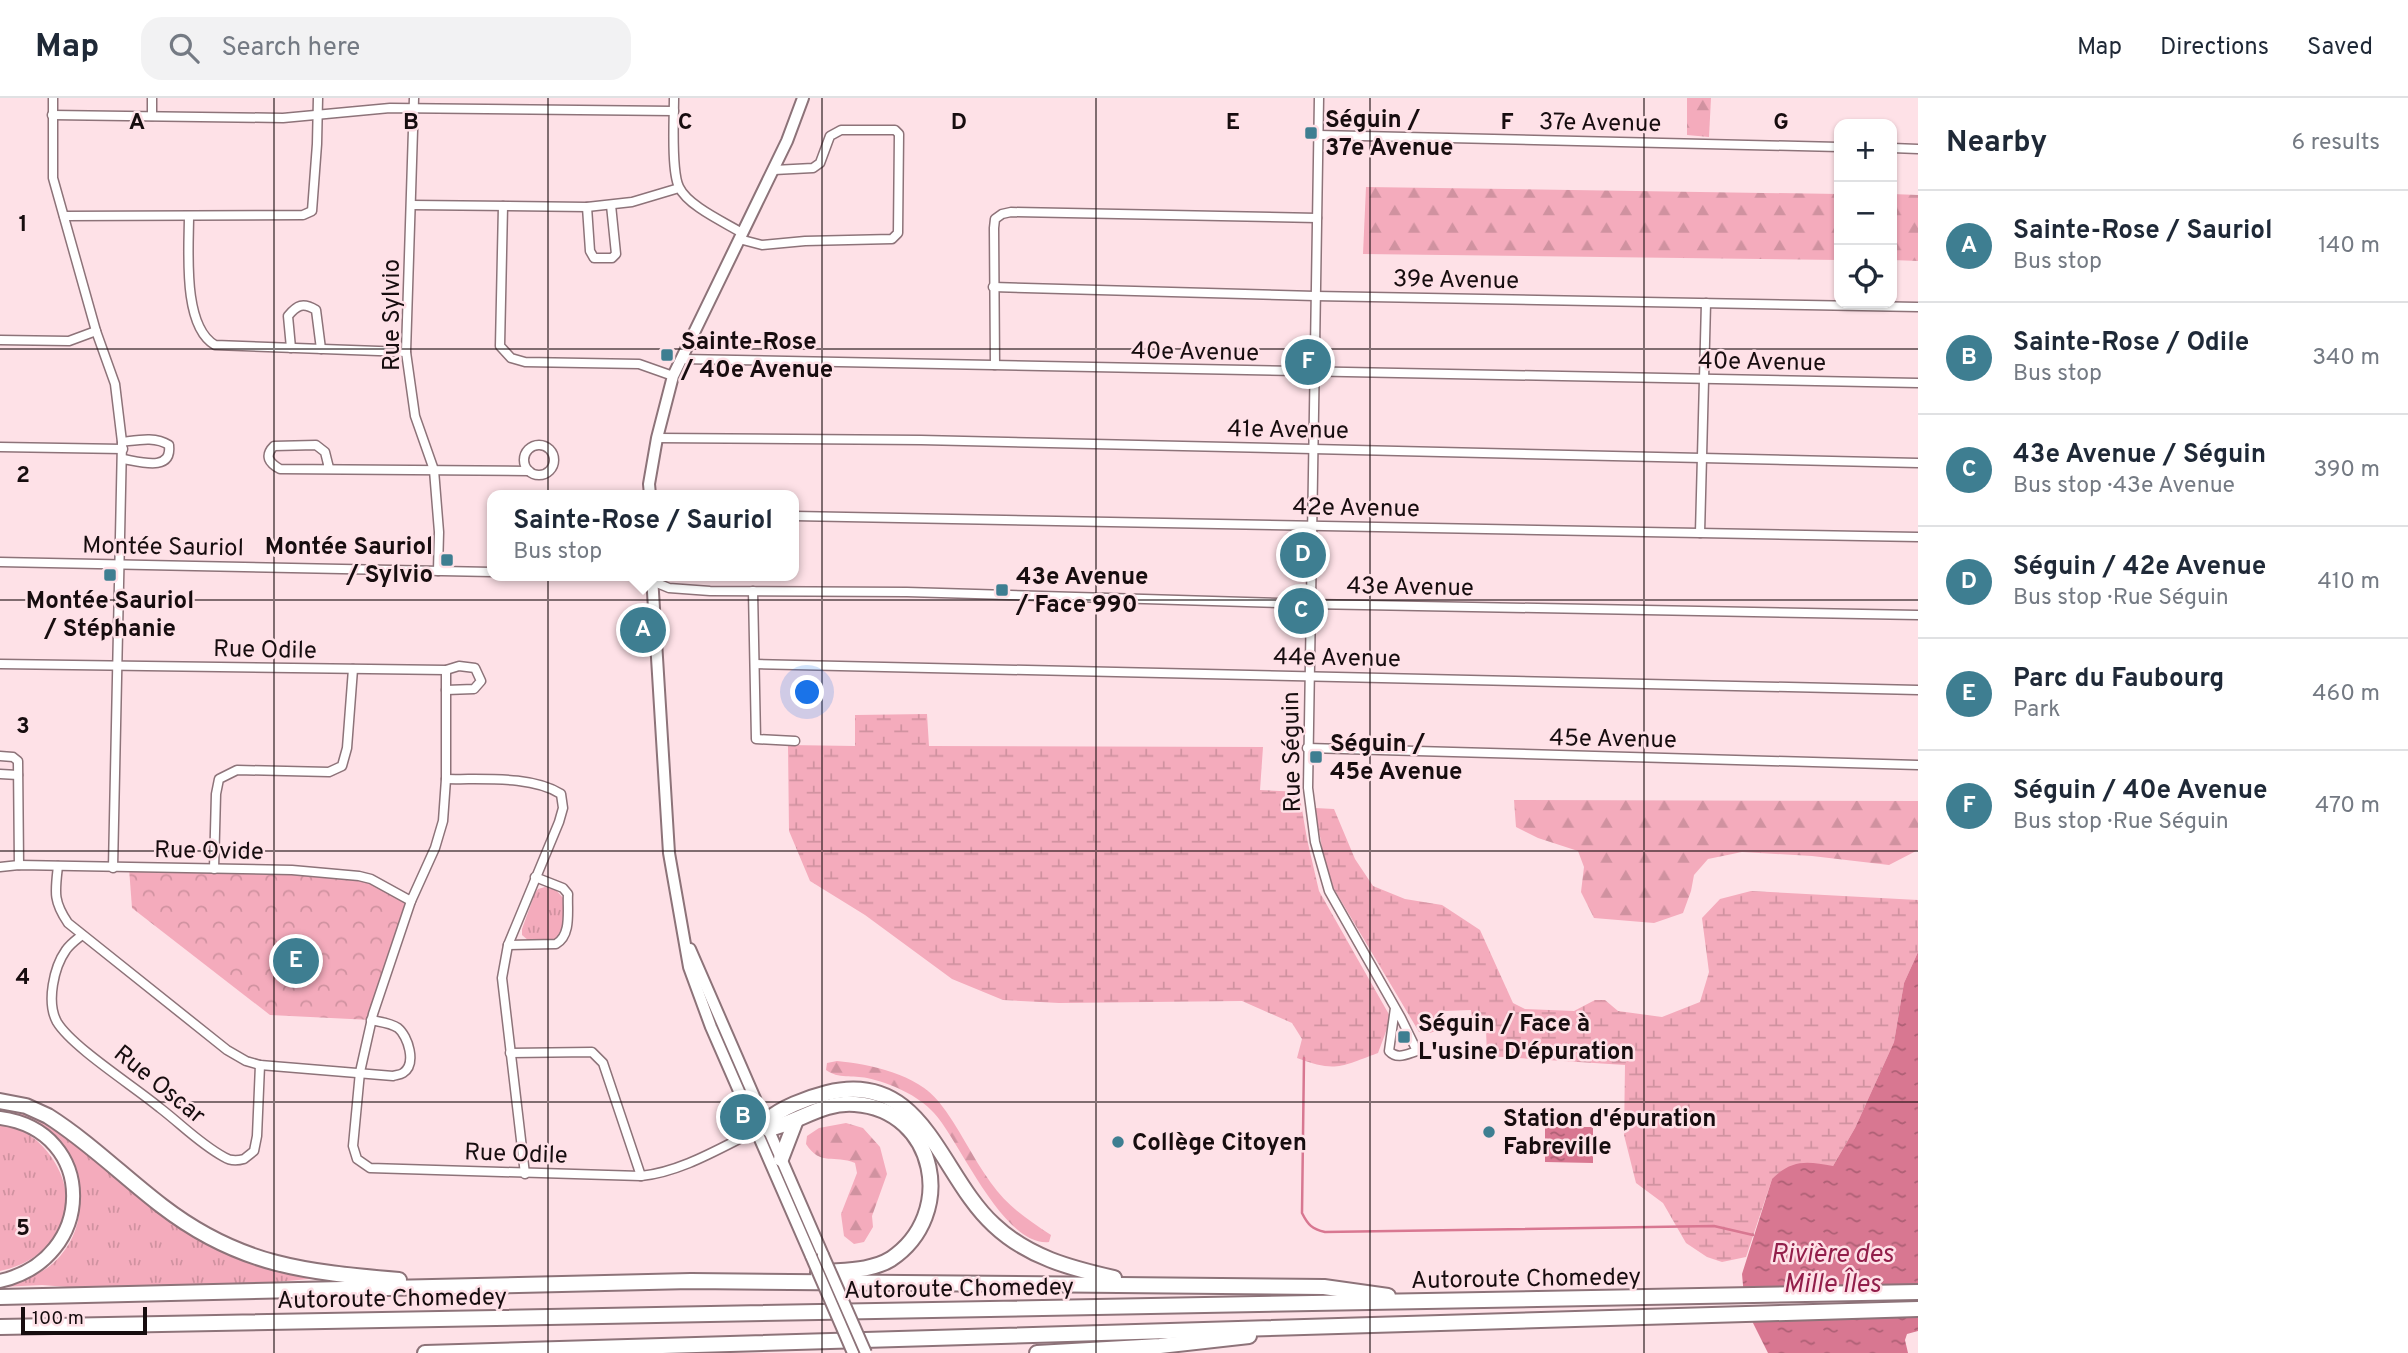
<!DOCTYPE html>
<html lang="en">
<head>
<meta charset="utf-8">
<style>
  body { margin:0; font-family:Overpass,sans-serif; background:#f2f2f3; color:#1f2937 }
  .controls { position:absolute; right:21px; top:21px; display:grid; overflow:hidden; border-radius:14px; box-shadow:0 2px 5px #0004 }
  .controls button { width:63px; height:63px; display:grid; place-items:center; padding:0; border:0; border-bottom:2px solid #e0e1e3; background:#fff; color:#1f2937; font:35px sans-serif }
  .scale { position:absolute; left:21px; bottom:18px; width:126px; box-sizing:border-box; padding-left:7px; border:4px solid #170d0f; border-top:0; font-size:19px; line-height:24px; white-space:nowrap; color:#170d0f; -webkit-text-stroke:5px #fee1e7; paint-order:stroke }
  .you { position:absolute; left:808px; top:595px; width:24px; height:24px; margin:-18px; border:5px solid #fff; border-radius:50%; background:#1a73e8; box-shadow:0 0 0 10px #1a73e833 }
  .badge { display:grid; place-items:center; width:46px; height:46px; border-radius:50%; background:#3e7e91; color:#fff; font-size:23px; font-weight:700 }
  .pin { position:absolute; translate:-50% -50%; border:4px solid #fff; box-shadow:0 2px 7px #0006 }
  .popup { position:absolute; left:487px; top:392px; width:312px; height:91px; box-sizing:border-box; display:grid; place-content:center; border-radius:14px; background:#fff; filter:drop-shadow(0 2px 5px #0005); font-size:23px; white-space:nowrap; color:#747a83 }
  .popup b { font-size:26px; color:#1f2937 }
  .popup::after { content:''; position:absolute; left:50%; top:100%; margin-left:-14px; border:14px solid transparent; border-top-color:#fff }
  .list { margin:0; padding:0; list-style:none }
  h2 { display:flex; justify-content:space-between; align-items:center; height:91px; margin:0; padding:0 28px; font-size:30px }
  h2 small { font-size:23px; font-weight:400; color:#747a83 }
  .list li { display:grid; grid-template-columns:46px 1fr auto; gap:21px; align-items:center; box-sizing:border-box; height:112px; padding:0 28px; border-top:2px solid #e0e1e3 }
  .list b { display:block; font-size:26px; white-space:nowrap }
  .list p { margin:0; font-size:23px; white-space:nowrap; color:#747a83 }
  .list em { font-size:23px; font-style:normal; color:#747a83 }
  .icon { flex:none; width:38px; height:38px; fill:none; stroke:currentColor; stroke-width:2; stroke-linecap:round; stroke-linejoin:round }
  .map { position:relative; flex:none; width:1918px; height:1255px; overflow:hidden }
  header { display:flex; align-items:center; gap:42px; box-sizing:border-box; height:98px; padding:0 35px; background:#fff; border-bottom:2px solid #e0e1e3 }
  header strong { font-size:33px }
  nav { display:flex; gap:38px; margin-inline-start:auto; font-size:24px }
  .search { width:490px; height:63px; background:#f2f2f3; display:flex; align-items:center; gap:18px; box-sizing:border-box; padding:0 24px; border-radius:21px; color:#747a83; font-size:26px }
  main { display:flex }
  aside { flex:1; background:#fff }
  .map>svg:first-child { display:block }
</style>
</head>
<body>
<header>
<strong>Map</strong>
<div class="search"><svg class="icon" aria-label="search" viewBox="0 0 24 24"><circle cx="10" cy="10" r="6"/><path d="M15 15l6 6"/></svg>Search here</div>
<nav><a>Map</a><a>Directions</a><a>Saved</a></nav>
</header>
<main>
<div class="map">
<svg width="1918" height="1255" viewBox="0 0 1918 1255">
  <defs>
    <pattern id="grass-tufts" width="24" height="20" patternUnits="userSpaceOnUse" patternTransform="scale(1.75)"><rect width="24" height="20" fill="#f4abbc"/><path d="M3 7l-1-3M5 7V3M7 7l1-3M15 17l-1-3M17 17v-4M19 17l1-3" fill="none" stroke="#d092a0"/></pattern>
    <pattern id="forest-firs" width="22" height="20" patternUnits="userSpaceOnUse" patternTransform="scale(1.75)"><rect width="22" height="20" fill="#f4abbc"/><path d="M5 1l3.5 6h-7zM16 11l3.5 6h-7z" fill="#d092a0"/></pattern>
    <pattern id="wetland-marsh" width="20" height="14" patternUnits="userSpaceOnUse" patternTransform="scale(1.75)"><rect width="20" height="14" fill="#f4abbc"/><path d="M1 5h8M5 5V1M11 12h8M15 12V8" fill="none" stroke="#d092a0"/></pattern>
    <pattern id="park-crowns" width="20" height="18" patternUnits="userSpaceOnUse" patternTransform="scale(1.75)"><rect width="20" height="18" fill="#f4abbc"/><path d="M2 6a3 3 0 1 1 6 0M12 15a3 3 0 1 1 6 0" fill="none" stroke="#d092a0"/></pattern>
    <pattern id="water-ripples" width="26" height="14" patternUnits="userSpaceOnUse" patternTransform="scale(1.75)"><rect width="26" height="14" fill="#d87791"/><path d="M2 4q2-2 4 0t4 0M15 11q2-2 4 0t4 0" fill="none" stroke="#ae6075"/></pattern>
  </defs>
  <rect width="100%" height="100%" fill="#fee1e7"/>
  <!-- grass -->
  <g fill="url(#grass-tufts)">
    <path d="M545,789l11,3 8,9 -2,34 -7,7 -26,1 -7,-6v-6l13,-36 3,-4z"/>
    <path d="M0,1010l25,4 25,11 102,83 167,72 -42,4 -183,7 -52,-4 -42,2c22,-10 42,-9 61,-32 44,-52 6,-138 -61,-144z"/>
    <path d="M0,1026c22,3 40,16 52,34 34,50 3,102 -52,113z"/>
  </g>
  <!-- forest -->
  <g fill="url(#forest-firs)">
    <path d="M1687,0h24l-2,39 -22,-2z"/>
    <path d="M1366,89l473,7v66l-476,-6z"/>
    <path d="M1892,96l26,1v66l-26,-1z"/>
    <path d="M1514,702l404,1v49l-29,15 -77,-9 -70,-4 -34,7 -14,16 -3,16 -8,22 -29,10 -60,-5 -13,-26 3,-25 -6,-16 -40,-13 -22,-11z"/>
    <path d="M837,963c33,3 80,13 102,41 20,25 33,55 52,81 16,23 37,37 60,52l-2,7c-46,5 -89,-101 -115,-129 -16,-18 -44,-30 -67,-35 -14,-3 -29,1 -41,-8l1,-7z"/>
    <path d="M846,1025l17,5 17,19 7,27 -15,42 1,11 -9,15 -10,2 -10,-8 -3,-22 16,-41 -2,-10c-21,-9 -34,4 -49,-19l1,-8 12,-8z"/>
  </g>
  <!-- wetland -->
  <g fill="url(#wetland-marsh)">
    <path d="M927,616l2,32 334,1 -3,43 39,2 8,47 12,52 72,127 -13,35c-36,13 -42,20 -81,5l5,-19 -10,-16 -50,-22 -183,2 -56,-3 -51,-21 -87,-64 -55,-34 -21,-50 -1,-86 67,1v-31z"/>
    <path d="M1315,710l19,1 21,50 18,27 32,13 37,6 38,25 33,73 12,6 49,2 21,-11h10l13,11 44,6 38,-15 9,-30 -7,-54 18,-19 31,-8 167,9v52l-14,31 -10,59 -39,86 -22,38 -61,13 -26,78 -24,5 -15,-5 -21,-14 -23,-40 -27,-20 -12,-48 1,-70 -138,-9 -1,-26 -13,-1 -2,-19 -26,1 -2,17 -13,5 -11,-1 -85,-143 -10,-30z"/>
  </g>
  <!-- park -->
  <path fill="url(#park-crowns)" d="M129,770l229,8 53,25 -40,119 -101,-5 -138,-107z"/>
  <!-- water -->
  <g fill="url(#water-ripples)">
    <path d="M1918,854v379l-11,3 -2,6 3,13h-140l-23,-46 -3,-33 30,-95c20,-20 35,-18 61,-13l22,-38 39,-86 10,-59z"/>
    <path d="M1545,1029h48v36l-48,-1z"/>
  </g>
  <!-- pier -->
  <path fill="#fee1e7" d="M1918,1186v33l-170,4 -6,-13 -2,-20z"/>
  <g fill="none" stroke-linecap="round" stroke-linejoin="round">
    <!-- stream -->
    <path stroke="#d87791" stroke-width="2.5" d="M1304,960l-2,155c6,12 10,16 23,19l389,-6 39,9"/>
    <!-- street casing -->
    <g stroke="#8d7379" stroke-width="11">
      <g id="street">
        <path d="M53,0v80l43,153 19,53 7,58 -9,426"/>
        <path d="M152,0v18"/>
        <path d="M414,0l-8,254 9,64 19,54 5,62 -1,39"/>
        <path d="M674,0c0,20 -3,73 5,89 9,19 45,35 63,46"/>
        <path d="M1319,0l-11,690 7,54 14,49 72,127 16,33c-10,3 -20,9 -28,0l6,-43"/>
        <path d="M52,17l231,3 107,-10 284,3"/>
        <path d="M1318,37l521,12"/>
        <path d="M1892,50l26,1"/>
        <path d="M412,107l175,2 45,-5 47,-14"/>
        <path d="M503,108l-3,140 11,12 14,4 114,2 34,12"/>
        <path d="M587,109l3,44 4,7h18l4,-4 -5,-49"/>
        <path d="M64,118l239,-1 9,-4 5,-67 1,-46"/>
        <path d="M189,118c0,33 -7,110 26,129l191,7"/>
        <path d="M739,141l23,6 43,-4 87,-2 6,-6 1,-99 -4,-4h-54l-11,6 -10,27 -7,5 -39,2"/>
        <path d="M993,189l322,9 603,11"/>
        <path d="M0,242l69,1 27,-10"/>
        <path d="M291,250l-3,-32c9,-11 15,-14 28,-6l5,39"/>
        <path d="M681,261l1237,24"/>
        <path d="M995,267l-1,-137 1,-9 7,-5 9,-2 306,6"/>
        <path d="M657,340l264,2 997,23"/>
        <path d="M122,344c16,-2 33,-6 47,3 3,27 -28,17 -46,14"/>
        <circle cx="539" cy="362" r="15"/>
        <path d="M0,349l123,2"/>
        <path d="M329,370l-4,-16 -9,-7 -42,1c-10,10 -5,17 6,23l249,2"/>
        <path d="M794,418l1124,21"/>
        <path d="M1700,435l6,-230"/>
        <path d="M0,464l492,10"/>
        <path d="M640,478l29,12 41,3 197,1 403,12 608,11"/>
        <path d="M753,493l3,148 39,2"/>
        <path d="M0,566l446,6 13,-4 16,2 6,13 -7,8 -28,1"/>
        <path d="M755,566l1163,26"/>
        <path d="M446,572v109l-3,42 -8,27 -24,53 -38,113 -13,58 -7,74 4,13 13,9 271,8c40,-4 79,-28 114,-45"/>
        <path d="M1307,650l611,17"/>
        <path d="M0,658l13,1 5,4 1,104"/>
        <path d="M0,676l18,1"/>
        <path d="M446,681c35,1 85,-4 115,15l2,14 -4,14 -51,123 -6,33 23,196"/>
        <path d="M58,768c-3,26 -5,35 10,57l159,127 19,11 14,4 133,11c3,-1 7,-1 10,-3 14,-9 5,-37 -5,-45 -7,-5 -18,-6 -27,-8"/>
        <path d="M0,769l19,-2 273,5 67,6 12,3 40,22"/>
        <path d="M214,771l2,-75 3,-15 18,-9 92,2 13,-6 5,-18 6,-79"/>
        <path d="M82,837c-5,4 -12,9 -16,15 -12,17 -20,52 -9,72 15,25 78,65 103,86 21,16 40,36 64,49 6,4 13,4 20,2l10,-8 3,-15 3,-71"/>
        <path d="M508,847l48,-1c16,-9 11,-34 12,-50l-5,-6 -28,-11"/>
        <path d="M510,955l82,-1 11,11 38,113"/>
      </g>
    </g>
    <!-- secondary casing -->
    <g stroke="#8d7379" stroke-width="14">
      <g id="secondary">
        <path d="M650,397l-1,-11 8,-46 16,-62 114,-235 16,-43"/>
        <path d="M652,478l17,277 20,114 22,60 100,229"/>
        <path d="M690,851l133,306"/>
      </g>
    </g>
    <!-- primary casing -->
    <g stroke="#8d7379" stroke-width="16">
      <path id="primary" d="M0,1020c98,13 97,141 0,163"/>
    </g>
    <!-- highway casing -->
    <g stroke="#8d7379" stroke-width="18">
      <g id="highway">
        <path d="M0,1003l26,5 22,10c41,26 76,61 114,90 78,60 144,66 237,74"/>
        <path d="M765,1024c15,-14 42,-24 62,-29 97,-24 112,82 167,132 34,32 76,43 120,53"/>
        <path d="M768,1031c30,-6 55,-28 87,-25 82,6 102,111 36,155 -21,13 -50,11 -73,14"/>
        <path d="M781,1061l15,-39"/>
        <path d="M0,1199l691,-16 633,6 64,9"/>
        <path d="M0,1229l1918,-35"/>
        <path d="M425,1255l1493,-44"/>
        <path d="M1037,1255l123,-7 89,-10"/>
      </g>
    </g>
    <!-- street -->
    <use href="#street" stroke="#fff" stroke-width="8"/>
    <!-- secondary -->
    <use href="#secondary" stroke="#fff" stroke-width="10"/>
    <!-- primary -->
    <use href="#primary" stroke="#fff" stroke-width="12"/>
    <!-- highway -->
    <use href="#highway" stroke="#fff" stroke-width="14"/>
    <!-- secondary-bridge casing -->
    <g stroke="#8d7379" stroke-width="14" stroke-linecap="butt">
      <g id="secondary-bridge">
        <path d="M823,1157l43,98"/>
        <path d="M811,1158l42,97"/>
      </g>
    </g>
    <!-- secondary-bridge -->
    <use href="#secondary-bridge" stroke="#fff" stroke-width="10"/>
  </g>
  <!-- grid -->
  <path fill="none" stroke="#170d0f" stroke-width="2" stroke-opacity="0.55" d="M274,0v1255M548,0v1255M822,0v1255M1096,0v1255M1370,0v1255M1644,0v1255M0,251h1918M0,502h1918M0,753h1918M0,1004h1918"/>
  <!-- markers -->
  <g fill="#3e7e91" stroke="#fee1e7" stroke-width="2.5">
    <rect x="1304" y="28" width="14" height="14" rx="3.5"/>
    <rect x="660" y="250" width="14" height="14" rx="3.5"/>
    <rect x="440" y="455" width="14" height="14" rx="3.5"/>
    <rect x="103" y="470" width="14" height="14" rx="3.5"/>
    <rect x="995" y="485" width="14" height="14" rx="3.5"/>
    <rect x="1309" y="652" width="14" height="14" rx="3.5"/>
    <rect x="1397" y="932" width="14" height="14" rx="3.5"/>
    <circle cx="1489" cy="1034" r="7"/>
    <circle cx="1118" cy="1044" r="7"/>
  </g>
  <g text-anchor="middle" stroke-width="5" stroke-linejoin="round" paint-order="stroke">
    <!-- poi labels -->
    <g font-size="24" font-weight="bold" fill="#170d0f" stroke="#fee1e7" text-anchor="start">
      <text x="1325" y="29">Séguin /<tspan x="1325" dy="28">37e Avenue</tspan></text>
      <text x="681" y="251">Sainte-Rose<tspan x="681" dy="28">/ 40e Avenue</tspan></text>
      <text x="433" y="456" text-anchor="end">Montée Sauriol<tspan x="433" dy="28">/ Sylvio</tspan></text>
      <text x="1016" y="486">43e Avenue<tspan x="1016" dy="28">/ Face 990</tspan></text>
      <text x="110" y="510" text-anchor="middle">Montée Sauriol<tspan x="110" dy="28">/ Stéphanie</tspan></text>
      <text x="1330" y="653">Séguin /<tspan x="1330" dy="28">45e Avenue</tspan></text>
      <text x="1418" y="933">Séguin / Face à<tspan x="1418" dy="28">L'usine D'épuration</tspan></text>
      <text x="1503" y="1028">Station d'épuration<tspan x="1503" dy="28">Fabreville</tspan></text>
      <text x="1132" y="1052">Collège Citoyen</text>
    </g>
    <!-- street labels -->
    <g font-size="24" fill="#170d0f" stroke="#fee1e7">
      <text transform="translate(1600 24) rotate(1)" y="8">37e Avenue</text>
      <text transform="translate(1456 181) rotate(1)" y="8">39e Avenue</text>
      <text transform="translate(391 217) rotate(-90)" y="8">Rue Sylvio</text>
      <text transform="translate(1195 253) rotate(1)" y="8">40e Avenue</text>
      <text transform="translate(1762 263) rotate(1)" y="8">40e Avenue</text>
      <text transform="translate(1288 331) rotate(1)" y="8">41e Avenue</text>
      <text transform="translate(1356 409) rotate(1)" y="8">42e Avenue</text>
      <text transform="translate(163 448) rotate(1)" y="8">Montée Sauriol</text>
      <text transform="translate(1410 488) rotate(1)" y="8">43e Avenue</text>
      <text transform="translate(265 551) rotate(1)" y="8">Rue Odile</text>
      <text transform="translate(1337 559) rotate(1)" y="8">44e Avenue</text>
      <text transform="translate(1613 640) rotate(1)" y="8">45e Avenue</text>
      <text transform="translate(1291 654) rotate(-91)" y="8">Rue Séguin</text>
      <text transform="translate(209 752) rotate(1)" y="8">Rue Ovide</text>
      <text transform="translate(160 986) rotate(39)" y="8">Rue Oscar</text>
      <text transform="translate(516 1055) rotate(2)" y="8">Rue Odile</text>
      <text transform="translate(1526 1180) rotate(-1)" y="8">Autoroute Chomedey</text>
      <text transform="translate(959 1190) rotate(-1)" y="8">Autoroute Chomedey</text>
      <text transform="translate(392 1200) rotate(-1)" y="8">Autoroute Chomedey</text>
    </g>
    <!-- water labels -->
    <g font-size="26" font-style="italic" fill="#921e4a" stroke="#fee1e7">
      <text x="1832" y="1164">Rivière des<tspan x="1832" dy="30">Mille Îles</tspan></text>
    </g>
  </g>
  <g font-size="23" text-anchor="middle" font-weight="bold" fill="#170d0f" stroke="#fee1e7" stroke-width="5" stroke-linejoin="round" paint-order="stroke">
    <text x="137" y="31">A</text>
    <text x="411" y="31">B</text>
    <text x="685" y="31">C</text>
    <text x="959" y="31">D</text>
    <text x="1233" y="31">E</text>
    <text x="1507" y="31">F</text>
    <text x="1781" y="31">G</text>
    <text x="23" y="133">1</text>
    <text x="23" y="384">2</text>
    <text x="23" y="635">3</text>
    <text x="23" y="886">4</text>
    <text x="23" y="1137">5</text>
  </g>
</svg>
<div class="controls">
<button>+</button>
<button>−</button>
<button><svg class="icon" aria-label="locate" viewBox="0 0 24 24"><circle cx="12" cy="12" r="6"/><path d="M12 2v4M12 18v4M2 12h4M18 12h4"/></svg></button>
</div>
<div class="scale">100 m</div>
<div class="you"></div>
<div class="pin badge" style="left:643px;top:532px">A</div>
<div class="popup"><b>Sainte-Rose / Sauriol</b>Bus stop</div>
<div class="pin badge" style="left:743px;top:1019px">B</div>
<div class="pin badge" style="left:1301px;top:513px">C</div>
<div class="pin badge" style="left:1303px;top:457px">D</div>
<div class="pin badge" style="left:296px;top:863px">E</div>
<div class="pin badge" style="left:1308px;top:264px">F</div>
</div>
<aside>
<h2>Nearby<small>6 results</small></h2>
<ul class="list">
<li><span class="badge">A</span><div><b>Sainte-Rose / Sauriol</b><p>Bus stop</p></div><em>140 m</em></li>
<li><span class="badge">B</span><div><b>Sainte-Rose / Odile</b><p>Bus stop</p></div><em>340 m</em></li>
<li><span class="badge">C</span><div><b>43e Avenue / Séguin</b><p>Bus stop · 43e Avenue</p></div><em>390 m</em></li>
<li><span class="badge">D</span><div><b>Séguin / 42e Avenue</b><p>Bus stop · Rue Séguin</p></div><em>410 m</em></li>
<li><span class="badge">E</span><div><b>Parc du Faubourg</b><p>Park</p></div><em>460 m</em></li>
<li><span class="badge">F</span><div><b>Séguin / 40e Avenue</b><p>Bus stop · Rue Séguin</p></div><em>470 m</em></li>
</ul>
</aside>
</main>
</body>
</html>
